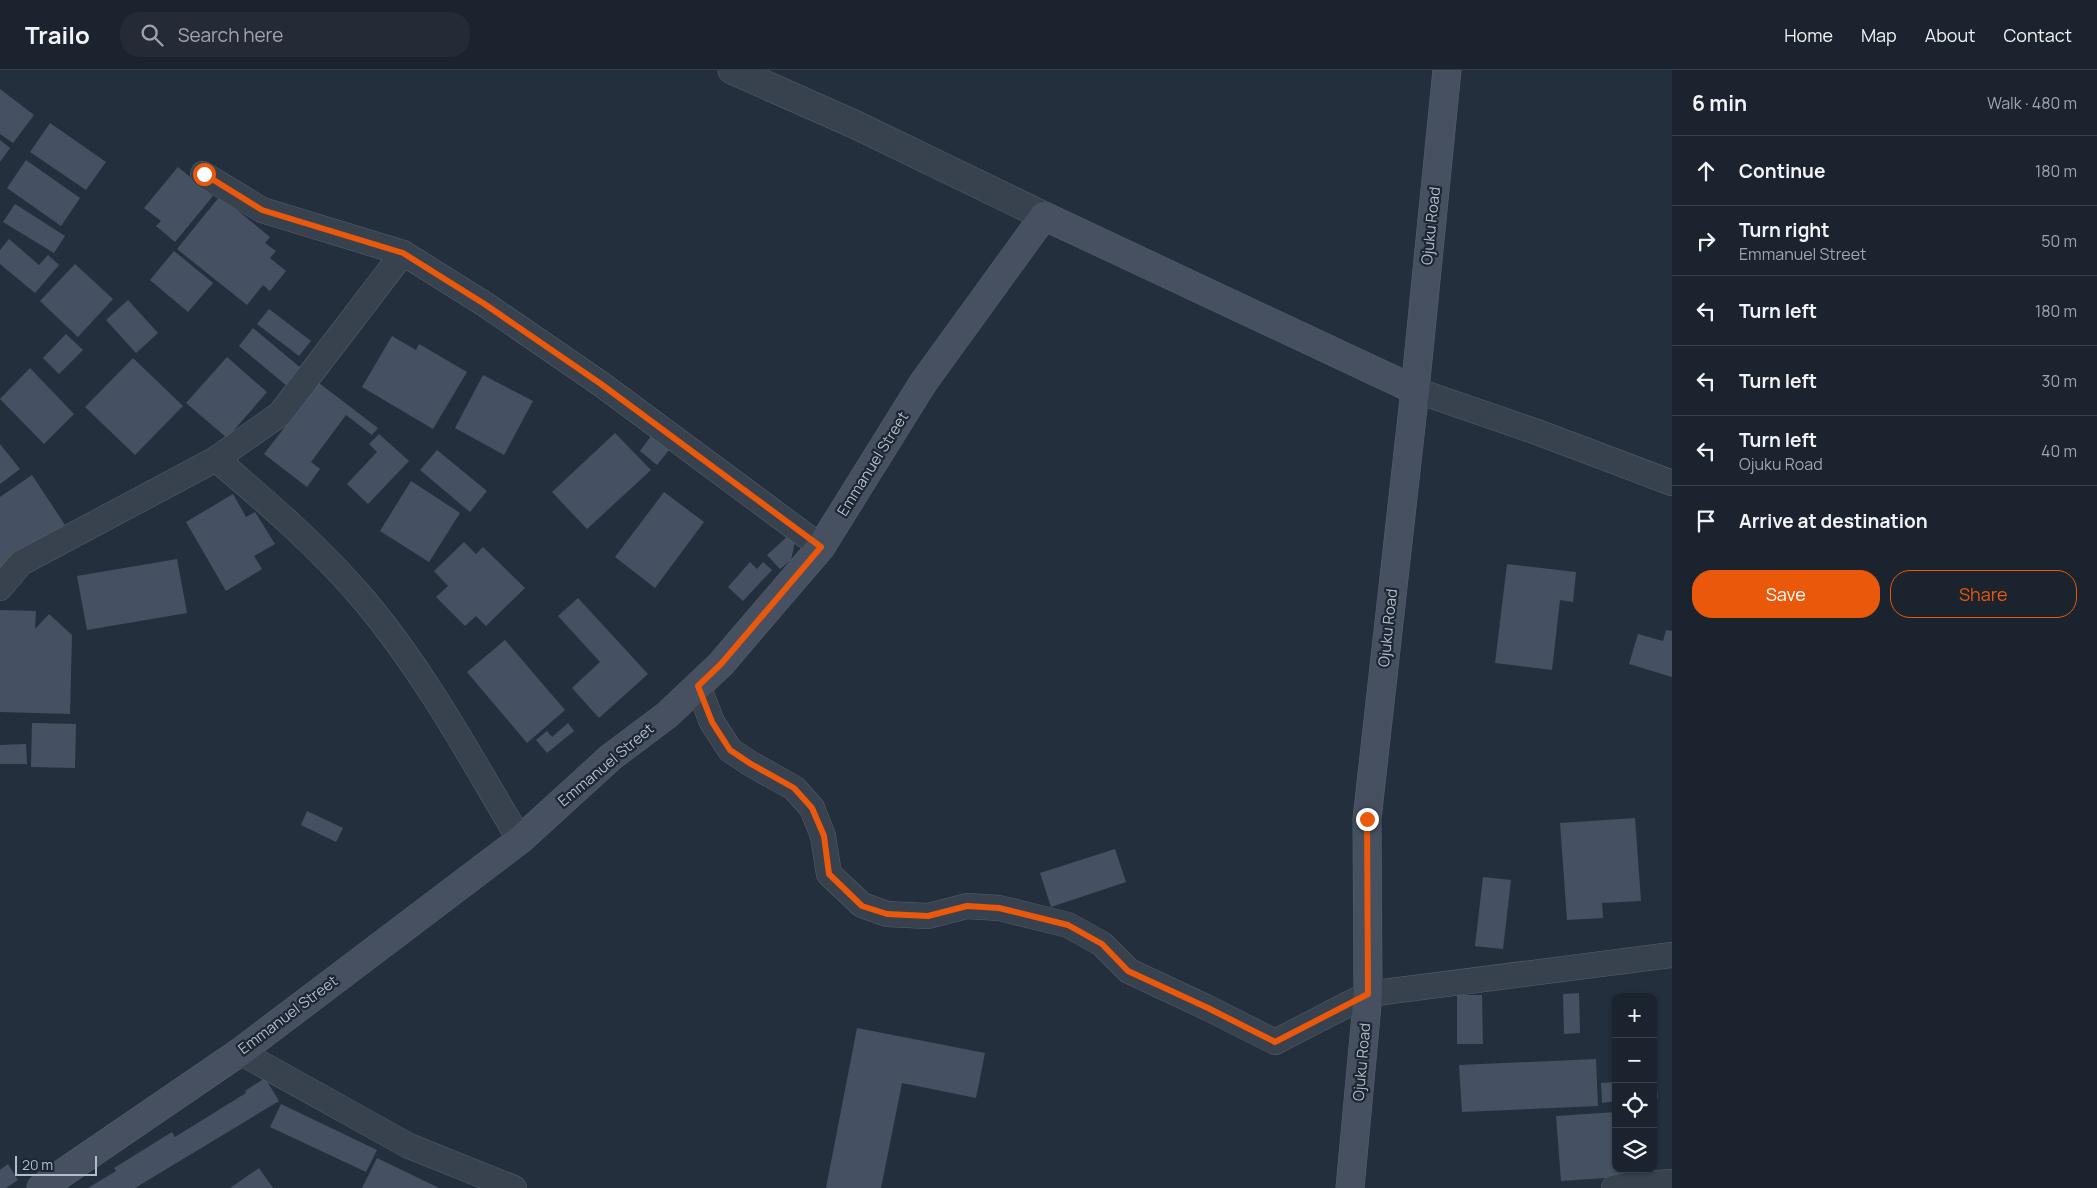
<!DOCTYPE html>
<html lang="en">
<head>
<meta charset="utf-8">
<style>
  body { margin:0; font-family:Manrope,sans-serif; background:#242b36; color:#f1f3f6 }
  .controls { position:absolute; right:15px; bottom:15px; display:grid; overflow:hidden; border-radius:10px; box-shadow:0 1px 4px #0004 }
  .controls button { width:45px; height:45px; display:grid; place-items:center; padding:0; border:0; border-bottom:1px solid #39404a; background:#1b232e; color:#f1f3f6; font:25px sans-serif }
  .scale { position:absolute; left:15px; bottom:12px; width:82px; box-sizing:border-box; padding-left:5px; border:2px solid #b4bcc9; border-top:0; font-size:14px; line-height:18px; white-space:nowrap; color:#b4bcc9; -webkit-text-stroke:4px #1d2633; paint-order:stroke }
  .stop { position:absolute; width:15px; height:15px; margin:-11px; border:4px solid #ea580c; border-radius:50%; background:#fff }
  .stop.end { background:#ea580c; border-color:#fff; box-shadow:0 1px 5px #0008 }
  .list { margin:0; padding:0; list-style:none }
  h2 { display:flex; justify-content:space-between; align-items:center; height:65px; margin:0; padding:0 20px; font-size:21px }
  h2 small { font-size:16px; font-weight:400; color:#a0a4aa }
  .list li { display:grid; grid-template-columns:32px 1fr auto; gap:15px; align-items:center; box-sizing:border-box; height:70px; padding:0 20px; border-top:1px solid #39404a }
  .list b { display:block; font-size:19px; white-space:nowrap }
  .list p { margin:0; font-size:16px; white-space:nowrap; color:#a0a4aa }
  .list em { font-size:16px; font-style:normal; color:#a0a4aa }
  .actions { display:flex; gap:10px; padding:15px 20px }
  .actions a { flex:1; padding:11px 0; border:1px solid #ea580c; border-radius:20px; text-align:center; font-size:18px; color:#ea580c }
  .actions .main { background:#ea580c; color:#fff }
  .icon { flex:none; width:28px; height:28px; fill:none; stroke:currentColor; stroke-width:2; stroke-linecap:round; stroke-linejoin:round }
  .map { position:relative; flex:none; width:1672px; height:1118px; overflow:hidden }
  header { display:flex; align-items:center; gap:30px; box-sizing:border-box; height:70px; padding:0 25px; background:#1b232e; border-bottom:1px solid #39404a }
  header strong { font-size:24px }
  nav { display:flex; gap:28px; margin-inline-start:auto; font-size:18px }
  .search { width:350px; height:45px; background:#242b36; display:flex; align-items:center; gap:12px; box-sizing:border-box; padding:0 18px; border-radius:20px; color:#a0a4aa; font-size:19px }
  main { display:flex }
  aside { flex:1; background:#1b232e }
  .map>svg:first-child { display:block }
</style>
</head>
<body>
<header>
<strong>Trailo</strong>
<div class="search"><svg class="icon" aria-label="search" viewBox="0 0 24 24"><circle cx="10" cy="10" r="6"/><path d="M15 15l6 6"/></svg>Search here</div>
<nav><a>Home</a><a>Map</a><a>About</a><a>Contact</a></nav>
</header>
<main>
<div class="map">
<svg width="1672" height="1118" viewBox="0 0 1672 1118">
  <rect width="100%" height="100%" fill="#242f3e"/>
  <!-- building -->
  <g fill="#455162">
    <path d="M0,19l34,26 -21,28 -13,-9z"/>
    <path d="M50,53l56,39 -20,28 -56,-38z"/>
    <path d="M0,70l10,8 -10,14z"/>
    <path d="M26,90l54,38 -19,28 -54,-38z"/>
    <path d="M178,97l35,29 -38,46 -19,-16 5,-5 -17,-13z"/>
    <path d="M220,126l50,41 -5,6 11,8 -6,7 16,13 -16,20 -7,-6 -16,20 -70,-56z"/>
    <path d="M15,134l50,32 -11,17 -51,-31z"/>
    <path d="M9,169l30,26 9,-10 11,10 -24,28 -35,-29v-14z"/>
    <path d="M174,181l39,32 -25,29 -38,-32z"/>
    <path d="M75,194l38,35 -35,38 -38,-36z"/>
    <path d="M128,230l30,33 -22,20 -30,-33z"/>
    <path d="M269,239l42,32 -12,15 -42,-32z"/>
    <path d="M253,258l49,41 -15,17 -48,-40z"/>
    <path d="M66,264l17,16 -24,24 -16,-16z"/>
    <path d="M392,266l24,14 3,-6 48,28 -34,57 -71,-42z"/>
    <path d="M227,287l40,35 -40,46 -41,-35z"/>
    <path d="M133,288l50,48 -48,49 -50,-48z"/>
    <path d="M30,298l44,46 -30,30 -44,-45z"/>
    <path d="M483,305l50,26 -29,54 -49,-27z"/>
    <path d="M319,313l59,45 -6,7 -26,-20 -35,47 9,7 -13,18 -43,-33z"/>
    <path d="M615,363l36,37 -64,59 -35,-37z"/>
    <path d="M379,364l30,27 -41,43 -21,-20 30,-32 -8,-8z"/>
    <path d="M651,366l18,14 -12,15 -17,-14z"/>
    <path d="M0,374l20,25 -20,15z"/>
    <path d="M437,380l50,41 -17,21 -50,-42z"/>
    <path d="M32,405l37,56 -69,46v-80z"/>
    <path d="M411,411l49,32 -31,49 -49,-31z"/>
    <path d="M664,422l40,30 -49,66 -40,-31z"/>
    <path d="M233,424l13,23 9,-5 20,32 -21,12 8,13 -36,22 -40,-69z"/>
    <path d="M789,465l6,7 -4,18 -11,9 -13,-14z"/>
    <path d="M464,472l12,12 7,-7 42,41 -39,38 -10,-10 -11,10 -29,-29 12,-11 -14,-15z"/>
    <path d="M177,489l10,54 -100,17 -10,-54z"/>
    <path d="M750,492l7,7 6,-7 9,8 -29,31 -15,-14z"/>
    <path d="M1507,494l69,8 -3,30 -13,-2 -8,70 -57,-7z"/>
    <path d="M578,528l70,76 -49,44 -27,-30 28,-26 -42,-46z"/>
    <path d="M0,540l36,1 -1,18 14,-15 23,21 -2,79 -70,-2z"/>
    <path d="M1666,560l6,1v46l-43,-13 9,-30 25,7z"/>
    <path d="M505,570l60,70 -38,33 -60,-71z"/>
    <path d="M32,653l44,1 -1,44 -44,-1z"/>
    <path d="M568,653l6,8 -27,22 -11,-13 11,-9 5,6z"/>
    <path d="M26,674l1,20h-27v-19z"/>
    <path d="M307,741l36,17 -7,14 -35,-17z"/>
    <path d="M1635,748l6,83 -39,2 1,15 -36,2 -7,-97z"/>
    <path d="M1115,779l11,33 -75,25 -11,-34z"/>
    <path d="M1483,807l28,3 -8,69 -28,-3z"/>
    <path d="M1579,923l1,40 -16,1 -1,-40z"/>
    <path d="M1457,925h25l1,49h-26z"/>
    <path d="M857,958l128,25 -9,45 -74,-15 -21,105h-55z"/>
    <path d="M1653,970h2l2,32h-4z"/>
    <path d="M1596,989l2,47 -136,6 -3,-47z"/>
    <path d="M265,1008l14,23 -144,87h-47l28,-17 -2,-3 58,-36 3,5 71,-44 -1,-2z"/>
    <path d="M1653,1009h3l2,19 -5,1z"/>
    <path d="M1616,1012v19l-14,2 -1,-20z"/>
    <path d="M281,1034l96,46 -11,22 -96,-45z"/>
    <path d="M1616,1042v57h5v8l-60,4 -5,-65z"/>
    <path d="M377,1088l62,30h-77z"/>
    <path d="M8,1094l10,16 -12,8h-6v-18z"/>
    <path d="M259,1098l14,20h-43z"/>
  </g>
  <g fill="none" stroke-linecap="round" stroke-linejoin="round">
    <!-- minor casing -->
    <g stroke="#565f6c" stroke-width="26">
      <g id="minor">
        <path d="M203,104l59,36 141,43"/>
        <path d="M1415,320l122,42 135,51"/>
        <path d="M216,389c53,45 104,89 149,142 61,73 106,157 155,239"/>
        <path d="M0,518l21,-25 195,-104 64,-45 123,-161 83,52 115,79 220,163"/>
        <path d="M698,616l14,36 18,28 21,14 43,24 18,20 11,28 6,38 33,31 25,9 41,2 39,-10 32,2 69,17 34,19 27,27 79,37 67,34 93,-48 304,-39"/>
        <path d="M240,982l169,94 105,42"/>
        <path d="M1614,1118l15,-3 43,-3"/>
      </g>
    </g>
    <!-- tertiary casing -->
    <g stroke="#565f6c" stroke-width="29">
      <path id="tertiary" d="M732,0l122,54 190,92"/>
    </g>
    <!-- secondary casing -->
    <g stroke="#565f6c" stroke-width="29">
      <g id="secondary">
        <path d="M41,1118l199,-136 280,-212 91,-83 56,-42 54,-51 100,-117 102,-164 121,-167 371,174"/>
        <path d="M1350,1118l18,-194 -1,-175 48,-429 32,-320"/>
      </g>
    </g>
    <!-- minor -->
    <use href="#minor" stroke="#38414e" stroke-width="25"/>
    <!-- tertiary -->
    <use href="#tertiary" stroke="#38414e" stroke-width="28"/>
    <!-- secondary -->
    <use href="#secondary" stroke="#465061" stroke-width="28"/>
  </g>
  <g fill="none" stroke-linecap="round" stroke-linejoin="round">
    <!-- route -->
    <path stroke="#ea580c" stroke-width="6" d="M204,104l58,36 141,43 83,52 115,79 220,163 -100,117 -23,22 14,36 18,28 21,14 43,24 18,20 12,28 5,38 33,32 25,8 41,2 39,-10 32,2 69,17 34,19 26,27 80,37 67,34 93,-48 -1,-175"/>
  </g>
  <g text-anchor="middle" stroke-width="4.5" stroke-linejoin="round" paint-order="stroke">
    <!-- street labels -->
    <g font-size="15" fill="#b4bcc9" stroke="#1d2633">
      <text transform="translate(1431 156) rotate(-84)" y="5">Ojuku Road</text>
      <text transform="translate(873 394) rotate(-58)" y="5">Emmanuel Street</text>
      <text transform="translate(1388 558) rotate(-84)" y="5">Ojuku Road</text>
      <text transform="translate(606 695) rotate(-40)" y="5">Emmanuel Street</text>
      <text transform="translate(288 945) rotate(-37)" y="5">Emmanuel Street</text>
      <text transform="translate(1362 992) rotate(-85)" y="5">Ojuku Road</text>
    </g>
  </g>
</svg>
<div class="controls">
<button>+</button>
<button>−</button>
<button><svg class="icon" aria-label="locate" viewBox="0 0 24 24"><circle cx="12" cy="12" r="6"/><path d="M12 2v4M12 18v4M2 12h4M18 12h4"/></svg></button>
<button><svg class="icon" aria-label="layers" viewBox="0 0 24 24"><path d="M12 4l9 5-9 5-9-5zM3 14l9 5 9-5"/></svg></button>
</div>
<div class="scale">20 m</div>
<div class="stop" style="left:204px;top:104px"></div>
<div class="stop end" style="left:1367px;top:749px"></div>
</div>
<aside>
<h2>6 min<small>Walk · 480 m</small></h2>
<ul class="list">
<li><svg class="icon" aria-label="ahead" viewBox="0 0 24 24"><path d="M12 20V5M6 11l6-6 6 6"/></svg><div><b>Continue</b></div><em>180 m</em></li>
<li><svg class="icon" aria-label="right" viewBox="0 0 24 24"><path d="M7 20v-9h11M14 6l5 5-5 5"/></svg><div><b>Turn right</b><p>Emmanuel Street</p></div><em>50 m</em></li>
<li><svg class="icon" aria-label="left" viewBox="0 0 24 24"><path d="M17 20v-9H6M10 6l-5 5 5 5"/></svg><div><b>Turn left</b></div><em>180 m</em></li>
<li><svg class="icon" aria-label="left" viewBox="0 0 24 24"><path d="M17 20v-9H6M10 6l-5 5 5 5"/></svg><div><b>Turn left</b></div><em>30 m</em></li>
<li><svg class="icon" aria-label="left" viewBox="0 0 24 24"><path d="M17 20v-9H6M10 6l-5 5 5 5"/></svg><div><b>Turn left</b><p>Ojuku Road</p></div><em>40 m</em></li>
<li><svg class="icon" aria-label="arrive" viewBox="0 0 24 24"><path d="M6 21V4h12l-3 4 3 4H6"/></svg><div><b>Arrive at destination</b></div></li>
</ul>
<div class="actions"><a class="main">Save</a><a>Share</a></div>
</aside>
</main>
</body>
</html>
